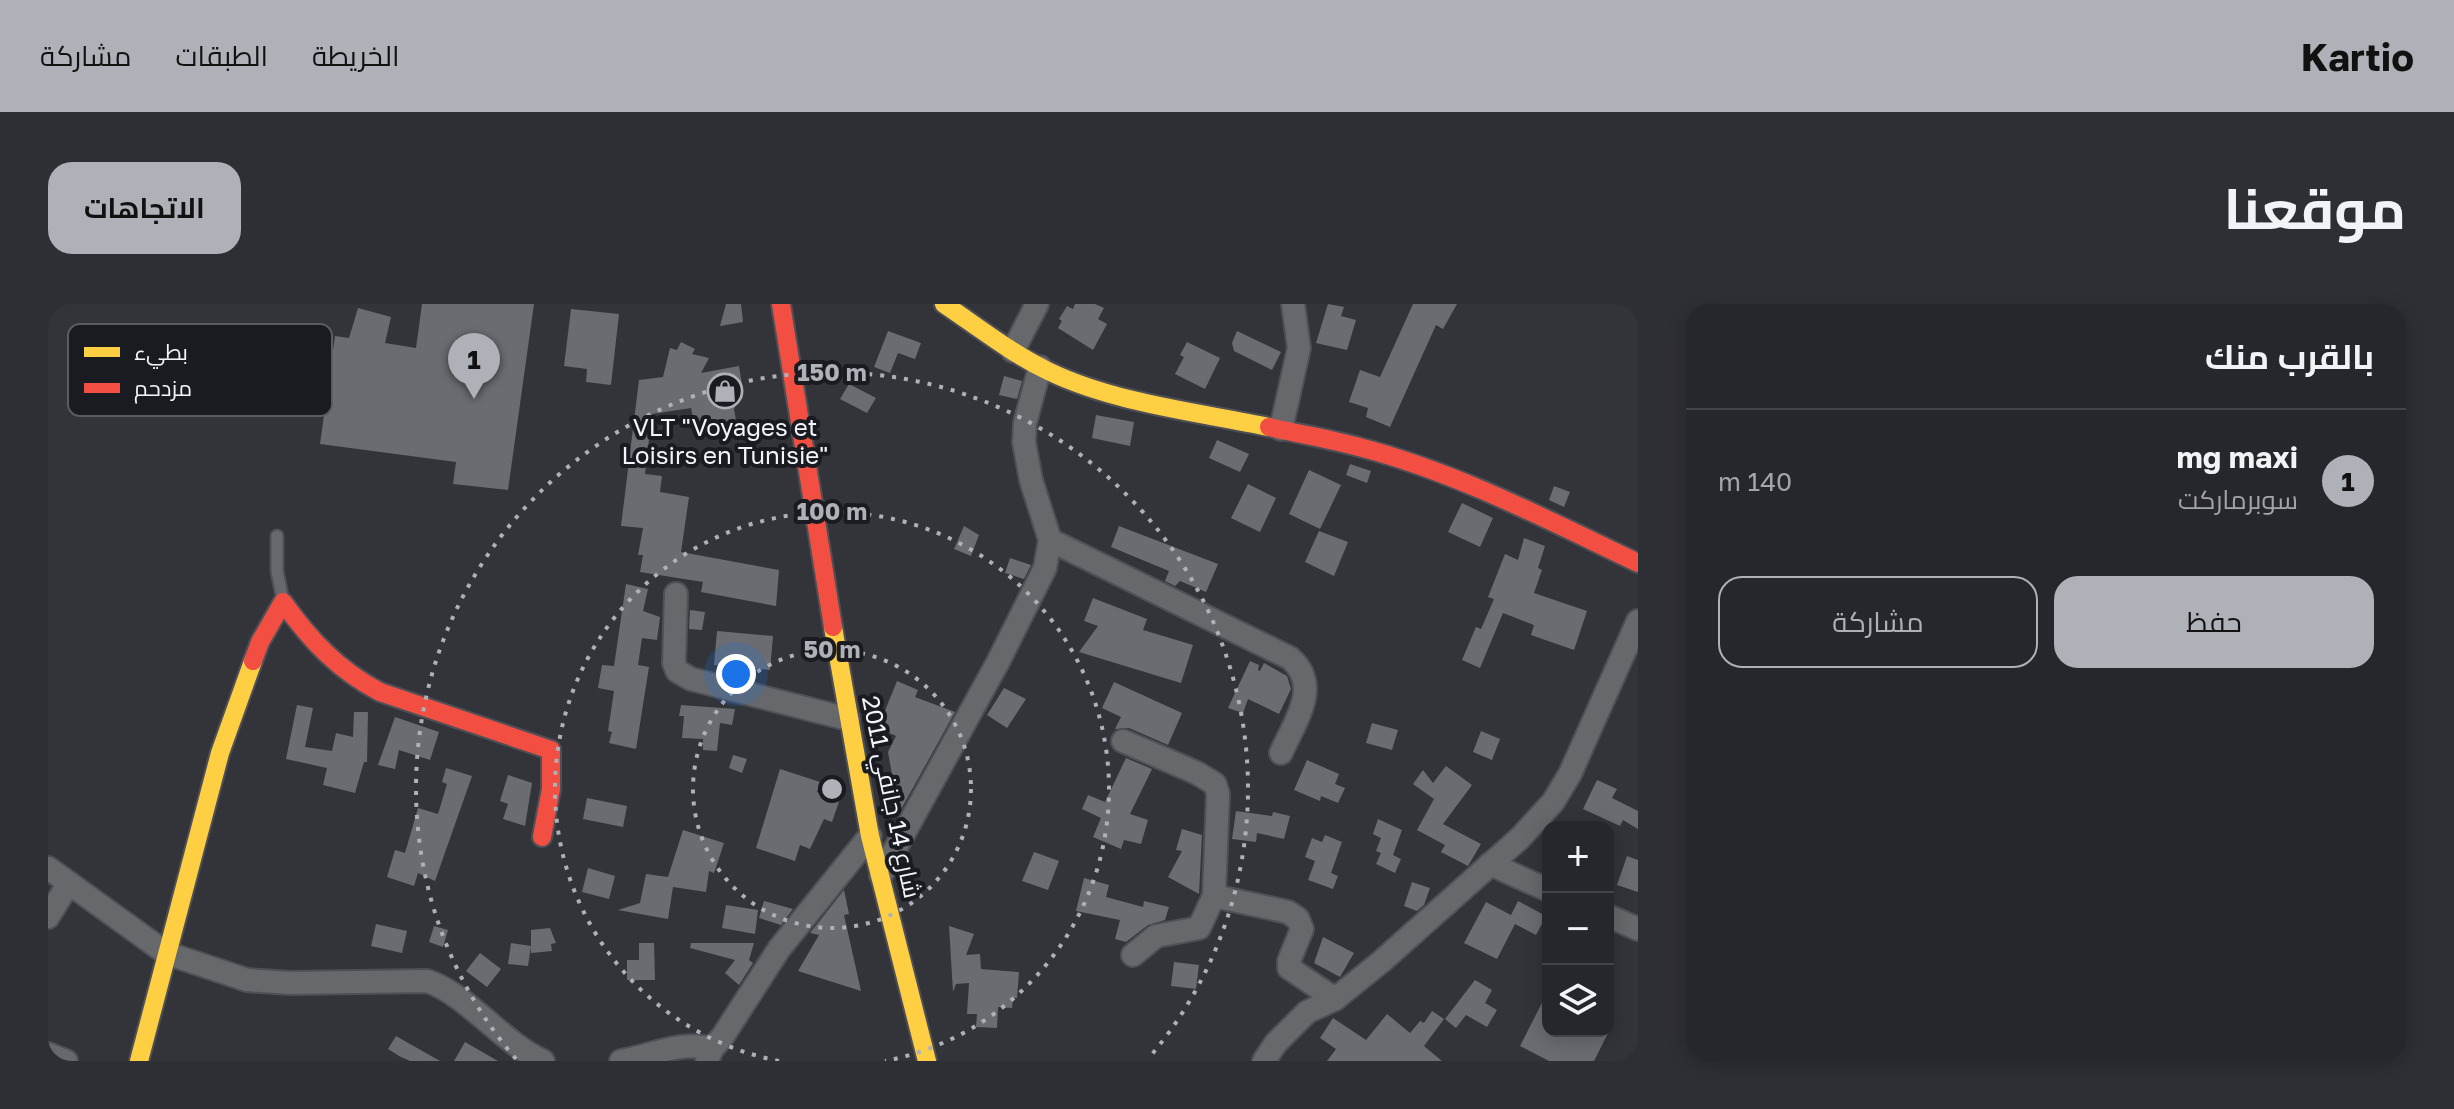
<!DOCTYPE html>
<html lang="ar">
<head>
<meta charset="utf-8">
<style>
  body { margin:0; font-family:"Golos Text",Cairo,sans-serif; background:#2e2f34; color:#f1f3f6; direction:rtl }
  .controls { position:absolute; right:24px; bottom:24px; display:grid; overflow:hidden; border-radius:16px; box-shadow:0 4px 20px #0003 }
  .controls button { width:72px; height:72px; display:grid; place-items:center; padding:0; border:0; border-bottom:2px solid #424448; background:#26272c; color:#f1f3f6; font:40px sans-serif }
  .you { position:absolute; left:688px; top:370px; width:28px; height:28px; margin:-20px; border:6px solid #fff; border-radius:50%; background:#1a73e8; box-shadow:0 0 0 12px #1a73e833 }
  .badge { display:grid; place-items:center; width:52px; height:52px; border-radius:50%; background:#afb1b8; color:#111; font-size:26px; font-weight:700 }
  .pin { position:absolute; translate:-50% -66px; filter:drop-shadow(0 2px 4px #0008) }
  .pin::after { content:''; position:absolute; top:42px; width:28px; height:24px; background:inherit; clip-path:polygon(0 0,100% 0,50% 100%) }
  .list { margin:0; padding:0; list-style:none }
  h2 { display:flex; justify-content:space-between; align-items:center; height:104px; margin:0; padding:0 32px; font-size:34px }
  h2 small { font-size:26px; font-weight:400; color:#a4a5a9 }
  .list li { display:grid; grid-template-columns:52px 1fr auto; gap:24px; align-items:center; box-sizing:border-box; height:144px; padding:0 32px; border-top:2px solid #424448 }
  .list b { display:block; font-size:30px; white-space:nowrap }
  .list p { margin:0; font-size:26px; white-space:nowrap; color:#a4a5a9 }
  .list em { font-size:26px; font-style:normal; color:#a4a5a9 }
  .actions { display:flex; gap:16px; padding:24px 32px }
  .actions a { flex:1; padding:18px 0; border:2px solid #afb1b8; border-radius:24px; text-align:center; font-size:28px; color:#afb1b8 }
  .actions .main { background:#afb1b8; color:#111 }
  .icon { flex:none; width:44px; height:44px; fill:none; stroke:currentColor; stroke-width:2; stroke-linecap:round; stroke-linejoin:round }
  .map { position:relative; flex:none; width:1590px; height:757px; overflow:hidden; direction:ltr; border-radius:24px }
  header { display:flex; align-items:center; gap:48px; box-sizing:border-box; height:112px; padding:0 40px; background:#afb1b8; color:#111 }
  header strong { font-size:38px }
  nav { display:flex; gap:44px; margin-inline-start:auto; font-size:28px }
  .intro { display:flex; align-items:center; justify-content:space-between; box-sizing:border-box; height:192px; padding:0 48px }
  h1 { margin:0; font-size:56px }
  .button { padding:20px 36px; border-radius:24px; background:#afb1b8; color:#111; font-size:28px; font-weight:700 }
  main { display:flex; gap:48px; padding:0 48px }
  aside { flex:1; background:#26272c; border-radius:24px; box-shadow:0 4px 20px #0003 }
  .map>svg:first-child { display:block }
</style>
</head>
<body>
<header>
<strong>Kartio</strong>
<nav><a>الخريطة</a><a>الطبقات</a><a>مشاركة</a></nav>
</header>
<div class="intro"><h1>موقعنا</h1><a class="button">الاتجاهات</a></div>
<main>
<aside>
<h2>بالقرب منك<small></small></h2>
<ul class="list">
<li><span class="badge">1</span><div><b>mg maxi</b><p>سوبرماركت</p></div><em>140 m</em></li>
</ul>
<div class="actions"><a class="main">حفظ</a><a>مشاركة</a></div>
</aside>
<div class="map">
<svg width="1590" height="757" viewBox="0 0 1590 757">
  <rect width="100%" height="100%" fill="#32343a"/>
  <!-- building -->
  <g fill="#6a6c71">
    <path d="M374,0h112l-26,186 -55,-6 3,-22 -136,-18 15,-108 14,2 9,-30 33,9 -6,26 31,5z"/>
    <path d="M678,0h15l2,18 -23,4z"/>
    <path d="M1027,0h20l9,4 -6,11 9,5 -14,26 -35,-22 4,-7 -3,-2 8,-13 6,3z"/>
    <path d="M1280,0l16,3 -3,9 15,4 -9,30 -31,-7z"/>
    <path d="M1365,0h44l-14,25 -7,-4 -46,102 -24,-10 2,-9 -19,-6 11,-32 20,7z"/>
    <path d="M523,5l48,5 -8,71 -25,-3 1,-13 -23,-3z"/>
    <path d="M840,27l33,12 -6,16 -17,-6 -8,20 -16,-6z"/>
    <path d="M1189,27l44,21 -9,18 -38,-19 -2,-8z"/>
    <path d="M633,38l14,7 -3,5 17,4 -8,15 38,-7 4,26 -9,17 3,17 -41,7 -5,-25 -39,6 -7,60 17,2 -2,16 29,5 -8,55 98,18 -3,36 -75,-14 2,-10 -63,-10 3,-17h-5l5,-27 -22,-2 18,-146 24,-3 7,-29 7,2z"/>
    <path d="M1139,38l33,16 -15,31 -30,-15 9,-17 -4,-2z"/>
    <path d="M956,72l18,5 -5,18 -18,-4z"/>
    <path d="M801,80l27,14 -9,15 -27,-14z"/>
    <path d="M1048,111l38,7 -4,24 -38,-8z"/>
    <path d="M1169,136l32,14 -9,18 -31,-14z"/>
    <path d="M1302,160l21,7 -4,12 -21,-8z"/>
    <path d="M1261,166l32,15 -21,44 -31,-15z"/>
    <path d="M1200,180l28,14 -16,34 -29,-14z"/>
    <path d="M1506,182l16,6 -6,15 -15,-7z"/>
    <path d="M1414,199l31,15 -13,29 -32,-15z"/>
    <path d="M916,222l15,9 -8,21 -17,-7z"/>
    <path d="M1071,222l99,38 -12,28 -26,-11 -5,5 -10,-5 4,-10 -58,-24z"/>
    <path d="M1271,227l29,11 -14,34 -29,-14z"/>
    <path d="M1476,234l21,8 -7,22 4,2 -8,23 53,18 -13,39 -43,-15 3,-10 -31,-12 -23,55 -18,-8 14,-33 5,2 13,-30 -6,-2 17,-43 13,6z"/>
    <path d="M962,254l21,7 -7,14 -19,-6z"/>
    <path d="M578,280l22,5 -5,22 17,6 -3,23 -15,-2 -4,27 11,2 -13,82 -27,-6 3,-11 -4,-1 6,-40 -16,-3 4,-23 12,1z"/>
    <path d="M1045,294l54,21 -4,11 50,15 -12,38 -102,-31 19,-26 -14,-5z"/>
    <path d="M642,306l15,2 -3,18 -13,-1z"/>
    <path d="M669,327l56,5 -3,34 -56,-5z"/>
    <path d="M1202,357l9,4 -1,5 2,1 4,-8 23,13 4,13 -12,25 -31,-15 -5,14 -15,-5z"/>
    <path d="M849,377l21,9 -3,7 40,15 -56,101h-6l-4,-33h4l-5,-28 8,-16 -18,-8z"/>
    <path d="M1066,378l68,31 -14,32 -39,-17 -14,1 6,-12 -19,-9z"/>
    <path d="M956,384l22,11 -19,29 -20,-13z"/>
    <path d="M249,401l16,3 -8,39 27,4 4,-18 17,4 1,-25h14l-1,50h-3l-9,31 -32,-8 4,-17 -41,-9z"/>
    <path d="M633,401l54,4 -3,16 -12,-2 -3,28 -14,-1v-11l-21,-1 2,-22h-5z"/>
    <path d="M347,413l44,15 -9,28 -31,-10 -4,19 -17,-4z"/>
    <path d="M1324,419l26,7 -6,20 -26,-7z"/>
    <path d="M1433,427l19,8 -8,21 -19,-8z"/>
    <path d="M685,451l14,4 -5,14 -13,-5z"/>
    <path d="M1078,454l26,11 -22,45 18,6 -7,24 -17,-4 -3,9 -28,-12 8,-19 -19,-9 6,-14 17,7z"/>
    <path d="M1259,456l32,14 -4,10 10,4 -7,15 -17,-7 -1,5 -26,-11z"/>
    <path d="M1398,462l26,19 -29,39 38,20 -13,22 -27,-14 4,-7 -28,-15 17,-31 -21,-15 10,-14 10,13z"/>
    <path d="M398,464l26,8 -37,105 -17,-8 -4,13 -27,-9 8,-27 10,3 13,-45 20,6 9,-30 -5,-2z"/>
    <path d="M732,465l40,13 -3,10 23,7 -8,23 -8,-3 -14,30 -10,-4 -5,16 -39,-13z"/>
    <path d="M460,471l24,8 -7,43 -22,-7 5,-15 -8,-3z"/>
    <path d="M1549,476l20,9 -5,9 26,13v18l-15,-9 -3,6 -37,-17z"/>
    <path d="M539,494l40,8 -4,21 -40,-8z"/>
    <path d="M1188,507l36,5 1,-4 17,4 -6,23 -27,-6 -1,9 -24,-3z"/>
    <path d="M1330,515l24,11 -9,25 8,4 -6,14 -19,-9 5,-11 -5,-2 5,-13 -8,-4z"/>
    <path d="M1134,525l20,6 -3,59 -31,-17 14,-26 -6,-1z"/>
    <path d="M635,526l41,13 -10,30 -5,-2 -3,21 -33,-5 -5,32 -50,-9 22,-7 6,-29 22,3z"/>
    <path d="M1277,531l17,7 -11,31 7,3 -5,13 -25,-9 7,-19 -10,-4 7,-19 10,4z"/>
    <path d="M986,548l25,9 -11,29 -26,-9z"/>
    <path d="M1579,552l11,4v32l-21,-7z"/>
    <path d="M540,564l27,8 -6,23 -27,-7z"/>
    <path d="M1036,574l25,7 -3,12 37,10 1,-6 25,6 -4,13 -17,5 -22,17 -11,-3 5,-19 -44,-9z"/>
    <path d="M1364,578l18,6 -6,17 -7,6 -13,-5z"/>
    <path d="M796,586l5,24 -5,1 17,76 -63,-20 21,-36 -9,-2z"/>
    <path d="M716,597l29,8 -12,16 -22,-7z"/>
    <path d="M1470,597l28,15 -10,19 -21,-11 -18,35 -33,-16 22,-41 25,13z"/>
    <path d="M678,601l32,5 -3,24 -33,-6z"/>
    <path d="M328,620l31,7 -5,22 -31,-7z"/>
    <path d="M386,622l14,4 -5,17 -14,-5z"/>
    <path d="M901,622l25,8 -8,21 14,-1 1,15 38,3 -2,26h-4l-1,10 -14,-1 -1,21 -21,-1 1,-13h-10l2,-31 -13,1 -3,8z"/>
    <path d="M502,624l6,15 -5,1 1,7 -21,2v-23z"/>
    <path d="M1275,633l31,16 -14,24 -26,-14z"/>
    <path d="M463,639l20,3 -3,20 -20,-2z"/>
    <path d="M591,639h15l1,37h-28v-20h12z"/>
    <path d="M643,639h63l-5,17 4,3 -14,22 -14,-12 10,-13 -45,-12z"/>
    <path d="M432,649l21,16 -14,18 -21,-16z"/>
    <path d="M1126,658l25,3 -3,24 -25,-3z"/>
    <path d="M1427,676l17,10 -7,13 12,7 -10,17 -21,-12 -10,13 -11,-9z"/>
    <path d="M1500,687v40h61l-15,30h-45l-29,-15z"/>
    <path d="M1384,707l12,8 -20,27 18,15h-115l9,-12 -16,-11 13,-20 33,22 21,-26 23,19 10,-12 4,2z"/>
    <path d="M348,732l44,25h-30l-11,-5 -11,-7z"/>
    <path d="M417,738l33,19h-44z"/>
  </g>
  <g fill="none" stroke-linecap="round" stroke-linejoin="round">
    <!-- lane casing -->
    <g stroke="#4e5056" stroke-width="15">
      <path id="lane" d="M229,232v35l6,30"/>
    </g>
    <!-- street casing -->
    <g stroke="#4e5056" stroke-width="26">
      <g id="street">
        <path d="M965,47l24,-47"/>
        <path d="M1233,125l18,-81 -6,-44"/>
        <path d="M1002,236l240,118c32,28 5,63 -9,95"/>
        <path d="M628,290l-2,69 3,8 14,8 157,40"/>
        <path d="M1075,437l74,32 18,11 3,10 -4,102 74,16 10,7 4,10 -13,32v7l46,31"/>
        <path d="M1442,560l58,26"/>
        <path d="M0,564l118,85 81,27 43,3 137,-2c40,13 74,61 116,80"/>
        <path d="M833,571l117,-213 47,-94 5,-28 -19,-60 -7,-38 1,-19 15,-56"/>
        <path d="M1560,612l30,13"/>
        <path d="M0,613l21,-34"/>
        <path d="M1085,651l23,-19 43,-8 15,-32"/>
        <path d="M0,750l18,7"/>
        <path d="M573,757c30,-5 60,-21 91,-12"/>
        <path d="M659,757l5,-12 11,-13 56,-87 91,-113"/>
        <path d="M1216,757l12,-18 31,-31 28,-13 47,-38 138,-123 33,-36 17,-28 68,-153"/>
      </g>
    </g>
    <!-- slow casing -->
    <g stroke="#4e5056" stroke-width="22">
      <g id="slow">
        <path d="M896,0c34,23 67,49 104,67 66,32 149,41 221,56"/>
        <path d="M785,323l37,209 57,225"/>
        <path d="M91,757l81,-308 33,-92"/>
      </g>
    </g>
    <!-- jam casing -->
    <g stroke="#4e5056" stroke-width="22">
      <g id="jam">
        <path d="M733,0l52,323"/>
        <path d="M1221,123c30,7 61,12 90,20 97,25 189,73 279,116"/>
        <path d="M205,357l7,-19 23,-40c27,38 55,68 97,90l171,58v39l-9,48"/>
      </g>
    </g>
    <!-- lane -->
    <use href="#lane" stroke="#67686c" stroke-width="11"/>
    <!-- street -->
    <use href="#street" stroke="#67686c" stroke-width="22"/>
    <!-- slow -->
    <use href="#slow" stroke="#ffcf43" stroke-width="18"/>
    <!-- jam -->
    <use href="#jam" stroke="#f24e42" stroke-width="18"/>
  </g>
  <!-- distance rings -->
  <g fill="none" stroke="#afb1b8" stroke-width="4" stroke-dasharray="4 8">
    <circle cx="784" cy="485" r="139"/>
    <path d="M731 757A277 277 0 1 1 837 757"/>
    <path d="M468 755A416 416 0 1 1 1100 755"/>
  </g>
  <!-- icons -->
  <defs>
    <g id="shop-ring" transform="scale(1.8)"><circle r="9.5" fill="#191b20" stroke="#afb1b8" stroke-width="1.5"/><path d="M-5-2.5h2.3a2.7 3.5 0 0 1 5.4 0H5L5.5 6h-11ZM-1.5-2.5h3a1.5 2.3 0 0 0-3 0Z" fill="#afb1b8"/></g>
  </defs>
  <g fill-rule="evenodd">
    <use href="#shop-ring" x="677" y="87"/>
  </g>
  <g text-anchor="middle" stroke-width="8" stroke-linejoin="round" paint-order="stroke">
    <!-- poi labels -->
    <g font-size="24" fill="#f2f5fc" stroke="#191b20">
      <text x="677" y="132">VLT "Voyages et<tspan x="677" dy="28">Loisirs en Tunisie"</tspan></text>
    </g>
    <!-- street labels -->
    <g font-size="24" fill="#f2f5fc" stroke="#191b20">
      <text transform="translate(843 493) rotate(78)" y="8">شارع 14 جانفي 2011</text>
    </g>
  </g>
  <!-- legend -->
  <rect x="20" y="20" width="264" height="92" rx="12" fill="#191b20" stroke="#5a5c62" stroke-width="2"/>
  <rect x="36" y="43" width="36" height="10" fill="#ffcf43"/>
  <rect x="36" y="79" width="36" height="10" fill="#f24e42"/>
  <g font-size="22" fill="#f2f5fc">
    <text x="86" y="56">بطيء</text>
    <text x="86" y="92">مزدحم</text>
  </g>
  <circle cx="784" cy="485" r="12" fill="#afb1b8" stroke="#191b20" stroke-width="4"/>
  <g font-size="24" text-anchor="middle" font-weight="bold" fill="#afb1b8" stroke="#191b20" stroke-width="8" stroke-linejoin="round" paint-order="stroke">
    <text x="784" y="77">150 m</text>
    <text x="784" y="216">100 m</text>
    <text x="784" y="354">50 m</text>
  </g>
</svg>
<div class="controls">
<button>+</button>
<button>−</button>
<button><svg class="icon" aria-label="layers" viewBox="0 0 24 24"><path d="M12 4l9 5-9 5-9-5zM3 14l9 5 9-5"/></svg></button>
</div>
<div class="you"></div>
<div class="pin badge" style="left:426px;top:95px">1</div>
</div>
</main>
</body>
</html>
